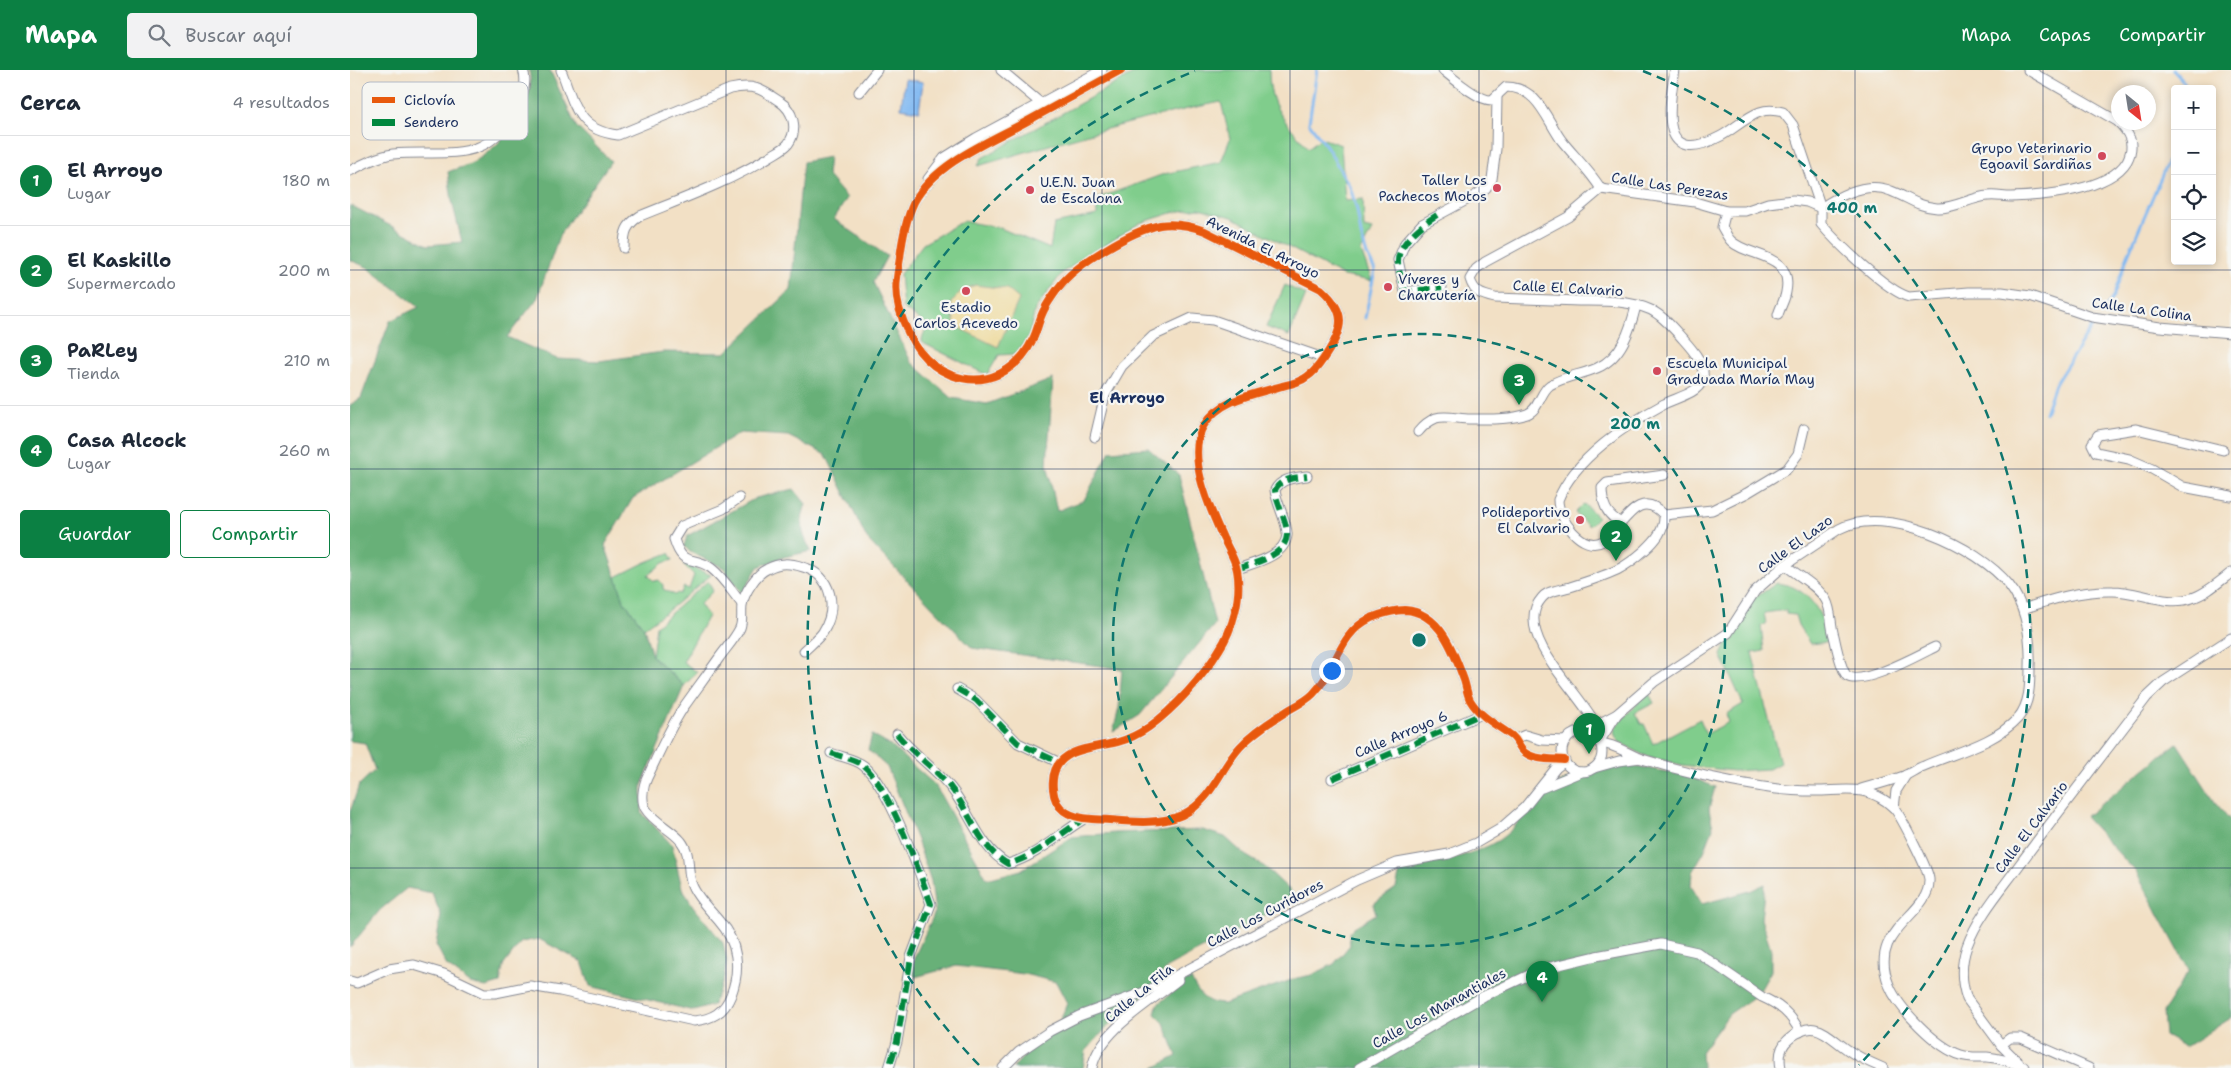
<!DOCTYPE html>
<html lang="es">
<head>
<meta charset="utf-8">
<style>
  body { margin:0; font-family:"Shantell Sans",sans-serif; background:#f2f2f3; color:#1f2937 }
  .controls { position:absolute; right:15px; top:15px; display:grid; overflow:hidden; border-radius:5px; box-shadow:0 2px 8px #0003 }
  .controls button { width:45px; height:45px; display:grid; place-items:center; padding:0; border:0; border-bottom:1px solid #e0e1e3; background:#fff; color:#1f2937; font:25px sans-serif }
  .compass { position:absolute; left:1761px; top:15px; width:45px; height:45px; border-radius:50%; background:#fff; box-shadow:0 2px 8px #0003; rotate:150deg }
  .you { position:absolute; left:981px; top:600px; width:18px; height:18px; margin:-12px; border:4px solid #fff; border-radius:50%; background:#1a73e8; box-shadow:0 0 0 8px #1a73e833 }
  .badge { display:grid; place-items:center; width:32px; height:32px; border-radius:50%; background:#0b8043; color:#fff; font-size:16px; font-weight:700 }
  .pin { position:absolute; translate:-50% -41px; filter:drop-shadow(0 1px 2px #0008) }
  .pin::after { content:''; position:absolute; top:26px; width:18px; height:15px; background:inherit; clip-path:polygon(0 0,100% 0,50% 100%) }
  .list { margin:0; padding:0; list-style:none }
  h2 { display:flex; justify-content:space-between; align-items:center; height:65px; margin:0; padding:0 20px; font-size:21px }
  h2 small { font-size:16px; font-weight:400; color:#747a83 }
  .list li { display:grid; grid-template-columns:32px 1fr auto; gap:15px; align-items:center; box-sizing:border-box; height:90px; padding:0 20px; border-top:1px solid #e0e1e3 }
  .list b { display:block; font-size:19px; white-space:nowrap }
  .list p { margin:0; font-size:16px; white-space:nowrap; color:#747a83 }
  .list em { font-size:16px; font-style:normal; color:#747a83 }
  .actions { display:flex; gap:10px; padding:15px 20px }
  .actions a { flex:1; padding:11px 0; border:1px solid #0b8043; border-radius:5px; text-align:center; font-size:18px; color:#0b8043 }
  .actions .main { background:#0b8043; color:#fff }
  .icon { flex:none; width:28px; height:28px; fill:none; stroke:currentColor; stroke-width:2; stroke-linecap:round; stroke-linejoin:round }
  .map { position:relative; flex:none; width:1881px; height:998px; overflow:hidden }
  header { display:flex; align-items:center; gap:30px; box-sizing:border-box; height:70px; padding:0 25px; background:#0b8043; color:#fff }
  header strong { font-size:24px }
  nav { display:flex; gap:28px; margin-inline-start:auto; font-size:18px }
  .search { width:350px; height:45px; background:#f2f2f3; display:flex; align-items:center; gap:12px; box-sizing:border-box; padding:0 18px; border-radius:5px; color:#747a83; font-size:19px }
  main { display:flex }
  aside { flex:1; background:#fff }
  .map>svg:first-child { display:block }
</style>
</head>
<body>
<header>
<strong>Mapa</strong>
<div class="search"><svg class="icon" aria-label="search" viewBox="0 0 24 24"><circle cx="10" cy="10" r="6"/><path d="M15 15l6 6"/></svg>Buscar aquí</div>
<nav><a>Mapa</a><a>Capas</a><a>Compartir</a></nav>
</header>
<main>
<aside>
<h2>Cerca<small>4 resultados</small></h2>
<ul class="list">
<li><span class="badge">1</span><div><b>El Arroyo</b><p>Lugar</p></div><em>180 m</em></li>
<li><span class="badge">2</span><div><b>El Kaskillo</b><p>Supermercado</p></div><em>200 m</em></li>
<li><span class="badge">3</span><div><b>PaRLey</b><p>Tienda</p></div><em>210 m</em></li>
<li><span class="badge">4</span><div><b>Casa Alcock</b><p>Lugar</p></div><em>260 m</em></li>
</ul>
<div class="actions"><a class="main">Guardar</a><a>Compartir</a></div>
</aside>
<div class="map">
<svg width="1881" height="998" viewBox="0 0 1881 998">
  <rect width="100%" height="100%" fill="#f6f6f2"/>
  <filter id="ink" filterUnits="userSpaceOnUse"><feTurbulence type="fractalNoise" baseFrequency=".02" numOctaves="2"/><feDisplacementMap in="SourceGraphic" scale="10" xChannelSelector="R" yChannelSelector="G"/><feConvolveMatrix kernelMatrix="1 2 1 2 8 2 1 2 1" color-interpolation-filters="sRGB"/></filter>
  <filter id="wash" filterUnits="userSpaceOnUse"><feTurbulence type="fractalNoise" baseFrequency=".0096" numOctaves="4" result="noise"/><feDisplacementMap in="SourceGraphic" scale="20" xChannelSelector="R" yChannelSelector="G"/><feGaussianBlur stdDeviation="1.12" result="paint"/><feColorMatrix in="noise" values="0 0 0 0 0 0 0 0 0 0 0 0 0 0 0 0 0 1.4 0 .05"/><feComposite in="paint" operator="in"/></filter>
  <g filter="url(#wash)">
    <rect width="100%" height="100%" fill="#f2e0c5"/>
    <!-- green -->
    <g fill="#80cd8c" stroke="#4e7e75">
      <path d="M790,0h129c0,39 16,50 39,78l13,-10 20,7 4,56 18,-2 1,29 8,2 -11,21 11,30 -29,-5 -111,-59 -33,-9 -24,4 -35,11 -77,49 -28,37 -6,28 -13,17 -17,1 -12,20 -66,-33 6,-17 -24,-17 -3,-34 23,-30 40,-23 37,7 50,21 4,-25 43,-9 -1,-16 68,-25 57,-12 9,-23 -9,-37c-82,16 -162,40 -243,64l4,-8z"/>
      <path d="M935,215l21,10 -17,41 -23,-9z"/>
      <path d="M1234,434l14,13 -9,9 -14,-13z"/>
      <path d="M319,483l4,7 -10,3 -15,12 6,6 5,-1 4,5v4l12,6 2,-2 3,1 4,-7 5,2 5,-14 -11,-11 28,11 -41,34 -26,19 -20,-27 -8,-24 28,-14z"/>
      <path d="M358,511l5,10 -13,13 8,12 -25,46 14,10 -13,14 -32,-30 4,-30z"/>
      <path d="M1427,513c31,3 47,30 51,59l-18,2 -12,-19 -3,-10 -9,-1v-4l-22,3 2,11 -5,2 3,25 -12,2 28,110 -11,6 -36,2 -51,-6 -39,-10 -25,-14 -4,-8 1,-6 33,-35 6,11 -19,10 6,11h3l9,20 47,-25 6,15 23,-12 -3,-8 17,-10 -22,-49 6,-12 12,-15 11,-27z"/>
    </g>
    <!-- forest -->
    <g fill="#68b078" stroke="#42706b">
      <path d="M179,0h21l26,56 35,35 -51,73 -23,65 -30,38 50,22 42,2 64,-9 62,1 66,-63 12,-128 26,-5 -2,18 20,23 -13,21 53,37 -14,26 38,80 41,36 35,6 66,-25 -6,85 10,47 27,-11 26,-49 38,-3 31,27 36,149 -75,91 -27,17 6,-24 3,-39 -150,-21 -105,-109 -41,-84 -38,-19 -48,-3 -107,65 -28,47 19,56 20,27 8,28 32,30 -42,99v28l30,32 10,43 11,18 30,37 4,18 -4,20 -10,24 -19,6 -104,-25 -8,-24 -43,-23 -18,3 -18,24 -3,17 -14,4 -16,-4 -23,-17 -11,-21 5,-30 -9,-22 -25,-5 -27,22 -30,37v-135l9,-27 16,-15 -10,-27 -15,-2v-336l11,-7 29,-77 29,-14 -52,-40 -17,-7v-55l78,40 34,-3 -10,-41 -4,-29c9,-4 21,-6 29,-12 28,-18 60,-55 52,-90z"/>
      <path d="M444,419l12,15c-7,20 -5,28 5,47l-27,6 -26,10 -16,27 -18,-26 -34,-16 -6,-6 3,-10 69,-38z"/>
      <path d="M522,665l19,11 44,39 52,94 34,-9 51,-33 42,-4 89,-3 22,7 20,18 20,12 33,31 -130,69 -22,26 -36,31 -24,27 -3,17h-70l20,-22 24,-16 10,-27 -11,-21 -32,-8 -68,-8 -52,14 31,-68 -4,-31 -14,-41 -30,-73 -19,-17z"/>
      <path d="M1827,673l38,59 16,19v197l-46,29 -20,-11 -2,-24 26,-42 -53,-98 -51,-55z"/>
      <path d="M1277,695l59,10 29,12 -6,22 4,19 -9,24 -12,20 -1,14 11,18 48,-13 15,-7 -4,35 10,30v22l-13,23 -29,20 -28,38 1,16h-548l23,-12 -13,-33 -9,-9 2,-9 30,-25 2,-4c10,17 13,27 35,28l73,-26 15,-3 22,-11 16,-19 -1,-12 5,-6 22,-13 -3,-10 23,-16 4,-17c31,-8 72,-14 99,-31 18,-12 29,-33 45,-47 22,-18 56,-24 83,-28z"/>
    </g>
    <!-- sand -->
    <path fill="#eeda9e" stroke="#84847e" d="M625,215l32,4 12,10 -21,48 -43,-21 -4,-23 10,-12z"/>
    <!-- water -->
    <path fill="#82b9f1" stroke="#4e74a8" d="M555,9l18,3 -4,29 -18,-3z"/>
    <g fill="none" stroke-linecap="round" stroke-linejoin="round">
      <!-- stream -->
      <g stroke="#82b9f1" stroke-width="3">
        <path d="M967,0l-8,53 18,24 23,40 7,23 4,25 6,20 8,15 -10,48"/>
        <path d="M1823,0l11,12 3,7"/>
        <path d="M1754,240l9,-13 15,-42 47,-111"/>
        <path d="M1695,343l10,-29 38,-59"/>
      </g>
    </g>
  </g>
  <g filter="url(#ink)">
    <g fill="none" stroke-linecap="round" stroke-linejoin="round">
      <!-- street casing -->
      <g stroke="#868892" stroke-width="11">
        <g id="street">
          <path d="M211,0c14,35 15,60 57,65l112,-46c23,-5 30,-1 49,12 14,9 20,28 9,43 -4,5 -13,9 -19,13 -40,25 -85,41 -129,59 -14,9 -16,16 -16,32"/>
          <path d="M651,0l43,36"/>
          <path d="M771,0c-33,18 -66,36 -99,54 -36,19 -87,40 -108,78 -7,15 -12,39 -14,56 -3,18 -6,32 -1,50 8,28 23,56 52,67 35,13 67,-4 82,-36 5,-10 6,-20 11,-29 4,-8 10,-16 15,-23 17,-23 72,-56 101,-62 15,-2 31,1 45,6l116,58c26,23 23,39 5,66 -5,7 -10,16 -18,21 -7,6 -17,8 -26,10 -27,8 -62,13 -78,39 -19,30 6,84 19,113 5,10 12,21 14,32 5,26 -4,59 -18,80 -16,27 -45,59 -70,77 -10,7 -20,12 -31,15 -28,7 -69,6 -65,47 2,23 20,29 39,30 29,1 63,8 90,-4 30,-14 37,-45 58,-68 13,-14 28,-24 44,-34 9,-6 21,-11 29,-19 24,-24 25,-61 58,-76 10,-4 22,-8 34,-8 35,2 49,42 59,70 2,6 3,14 6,20 10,17 27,25 42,36 6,5 6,11 12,16 10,8 27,7 40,8"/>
          <path d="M1093,0c11,9 36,31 49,30l14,-13c32,0 40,32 56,54 13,16 28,30 39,48"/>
          <path d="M1325,0c-7,39 -16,99 46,66 13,-7 25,-19 39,-24 8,-3 15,-2 23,0l10,13 28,83v16c16,19 66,67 88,73l60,-5h33l28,4 62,21 68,10 71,6"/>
          <path d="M509,22l18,-22"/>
          <path d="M0,101c13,-7 28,-15 43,-17 54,-5 95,13 123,-47 6,-11 12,-24 7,-37"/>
          <path d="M578,109l16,-21 32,-20 126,-68"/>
          <path d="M1251,119l94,13 31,9h19l23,-8 25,-3 14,2 14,6"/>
          <path d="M1471,138c19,-13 46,-27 70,-17 16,6 28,16 46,17 17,1 34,-11 51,-12 8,-1 15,1 23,1 31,-1 98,-6 116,-36 9,-17 2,-29 -10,-40l-89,-51"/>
          <path d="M1376,141l-4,16c3,5 5,10 9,14 17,17 63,11 55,51 -1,8 -6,15 -8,23"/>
          <path d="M1092,217l-37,5 -7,-32 7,-17 17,-19 54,-29 10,-7 6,-9 4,-30 1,-53"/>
          <path d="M1068,362c5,-6 10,-11 18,-14 10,-3 23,1 34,1 18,0 40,1 57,-5 12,-4 13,-22 23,-29 15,-9 31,-10 47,-17 25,-11 33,-38 39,-62"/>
          <path d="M745,367l10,-42 17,-29 31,-30 39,-18 21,2 110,38"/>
          <path d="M1873,380l-87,-21 -38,6 -6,9 4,8 33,7 23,10 31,18 48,9"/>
          <path d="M389,428l-16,11 -41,17 -8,13c9,30 18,15 37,29 12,9 21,24 31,36"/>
          <path d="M1314,445l48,-5 35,-17 40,-24 11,-15 6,-25"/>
          <path d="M1270,452c-14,-7 -18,-19 -18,-34l5,-5 57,-8"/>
          <path d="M1435,495c12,10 33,21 41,35 6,11 4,24 8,36 2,9 7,34 13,40 15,11 73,-22 88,-29"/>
          <path d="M887,499c16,-6 48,-12 50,-34 1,-12 -11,-32 -12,-45 6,-12 20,-12 32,-14"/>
          <path d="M1673,539c29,-10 59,-19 90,-18 26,0 54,16 79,7 14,-4 28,-17 39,-25"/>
          <path d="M607,619l19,11 42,43 42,20"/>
          <path d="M1246,655c-15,-31 -74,-82 -60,-118 3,-6 6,-11 12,-14 7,-3 15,-4 22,-6 16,-5 32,-10 47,-17 10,-5 19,-12 28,-20 10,-9 20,-20 19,-35 -27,-30 -42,15 -61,26 -21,12 -45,-23 -45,-41 16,-41 69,-76 106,-96 11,-6 33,-10 38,-23 6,-15 -11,-33 -20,-43 -9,-10 -19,-22 -31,-28 -22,-10 -48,-9 -72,-9 -28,-1 -56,-2 -84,-3 -13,-3 -21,-5 -25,-19l6,-10 9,-7 83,-45 33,-28"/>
          <circle cx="1232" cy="682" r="20"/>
          <path d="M547,664c16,20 38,34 54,54 19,24 29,61 57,76 29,-8 51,-30 76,-45"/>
          <path d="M1241,664l5,-9 21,-11 37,-32 74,-49 27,-42 30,-26 54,-36c47,-25 139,17 170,56 18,23 22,54 21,82 0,17 0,37 -12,51 -24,26 -62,34 -94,48 -7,2 -13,7 -20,10 -14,5 -29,9 -43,13"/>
          <path d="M1166,669l9,-4 17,5 24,1"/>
          <path d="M1249,672l18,-28"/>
          <path d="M1250,673c15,1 28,11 42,16 39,12 81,22 121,28 17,3 36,4 53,4 22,0 43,-5 63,6 4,2 11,7 15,11 7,8 34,61 35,71 2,38 -63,48 -40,106 9,23 48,63 72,70 8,3 18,2 26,2 13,1 25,5 37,10"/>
          <path d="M481,683c10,4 25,6 33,13 25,21 55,105 67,138l-20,53 -14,85 -8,26"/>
          <path d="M1244,698l25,-7 21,-3"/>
          <path d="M982,709l150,-65"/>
          <path d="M1192,718l39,-16"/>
          <path d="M1544,738l2,-17 10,-16"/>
          <path d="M0,911l7,2 32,-14 25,-4 30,9 40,19h11l35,-7 30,5 134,30c18,-2 30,-8 37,-26 10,-26 7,-53 -12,-74 -9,-11 -22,-23 -27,-36 -6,-15 0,-30 -11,-44 -10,-12 -28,-19 -36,-33 -4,-8 -2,-22 2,-30 11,-23 22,-49 36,-70 12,-17 24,-33 36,-50 7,-10 15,-18 21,-30 3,-8 1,-15 2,-23 2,-12 14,-31 25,-36 13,-7 23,-6 36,-2 29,8 35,41 20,65 -5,7 -13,13 -19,19"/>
          <path d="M1651,975l9,-7h11l68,30"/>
          <path d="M1669,993l-18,-18 -34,-46c-6,-17 -6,-36 0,-53 11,-30 35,-57 53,-82 42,-57 85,-112 127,-167l16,-15 68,-44"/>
          <path d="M653,998l16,-16 31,-21 29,-15 68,-25 210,-111 40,-17 52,-9 27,-11 24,-14 24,-21 32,-40 9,-7"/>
          <path d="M742,998c7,-37 57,-65 86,-88"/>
          <path d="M1009,998l125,-72 58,-27 54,-13 65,-12 36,8 65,45c18,8 29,17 38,35"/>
          <path d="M1431,998c-2,-10 -1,-21 7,-28 27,-24 38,-5 60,10 11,8 23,13 35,18"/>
        </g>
      </g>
      <!-- street -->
      <use href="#street" stroke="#fff" stroke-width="9"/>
      <!-- quiet -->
      <g stroke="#00873e" stroke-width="6" stroke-dasharray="12 6" stroke-linecap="butt">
        <path d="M1087,145c-13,8 -39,28 -39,46 0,10 5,21 7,31l37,-5"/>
        <path d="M887,499c16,-6 48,-12 50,-34 1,-12 -11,-32 -12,-45 6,-12 20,-12 32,-14"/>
        <path d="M607,619l19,11 42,43 42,20"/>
        <path d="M547,664c16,20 38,34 54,54 19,24 29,61 57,76 29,-8 51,-30 76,-45"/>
        <path d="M481,683c10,4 25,6 33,13 25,21 55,105 67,138l-20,53 -14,85 -8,26"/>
        <path d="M982,709l150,-65"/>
      </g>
      <!-- cycleway casing -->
      <g stroke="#f6f6f2" stroke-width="11">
        <path id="cycleway" d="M771,0c-33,18 -66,36 -99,54 -36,19 -87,40 -108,78 -7,15 -12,39 -14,56 -3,18 -6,32 -1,50 8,28 23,56 52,67 35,13 67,-4 82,-36 5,-10 6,-20 11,-29 4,-8 10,-16 15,-23 17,-23 72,-56 101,-62 15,-2 31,1 45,6l116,58c26,23 23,39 5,66 -5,7 -10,16 -18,21 -7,6 -17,8 -26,10 -27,8 -62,13 -78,39 -19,30 6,84 19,113 5,10 12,21 14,32 5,26 -4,59 -18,80 -16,27 -45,59 -70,77 -10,7 -20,12 -31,15 -28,7 -69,6 -65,47 2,23 20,29 39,30 29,1 63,8 90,-4 30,-14 37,-45 58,-68 13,-14 28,-24 44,-34 9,-6 21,-11 29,-19 24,-24 25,-61 58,-76 10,-4 22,-8 34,-8 35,2 49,42 59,70 2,6 3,14 6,20 10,17 27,25 42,36 6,5 6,11 12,16 10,8 27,7 40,8"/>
      </g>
      <!-- cycleway -->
      <use href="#cycleway" stroke="#e8590c" stroke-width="8"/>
    </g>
  </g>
  <!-- grid -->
  <path fill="none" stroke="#1b2f5e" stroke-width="1" stroke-opacity="0.55" d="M188,0v998M376,0v998M564,0v998M752,0v998M940,0v998M1129,0v998M1317,0v998M1505,0v998M1693,0v998M0,200h1881M0,399h1881M0,599h1881M0,798h1881"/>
  <!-- distance rings -->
  <g fill="none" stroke="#0f766e" stroke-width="2.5" stroke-dasharray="9 6">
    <circle cx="1069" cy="570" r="306"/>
    <path d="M629 995A612 612 0 0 1 845 1M1293 1A612 612 0 0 1 1509 995"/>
  </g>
  <!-- markers -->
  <g fill="#d1495b" stroke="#f6f6f2" stroke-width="2">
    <circle cx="1752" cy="86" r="5"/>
    <circle cx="1147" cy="118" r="5"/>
    <circle cx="680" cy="120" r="5"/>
    <circle cx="1038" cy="217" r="5"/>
    <circle cx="616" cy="221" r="5"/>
    <circle cx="1307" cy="301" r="5"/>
    <circle cx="1230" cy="450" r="5"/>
  </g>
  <g text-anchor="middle" stroke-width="4.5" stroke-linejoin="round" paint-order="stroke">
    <!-- poi labels -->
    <g font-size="14" fill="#1b2f5e" stroke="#f6f6f2" text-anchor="end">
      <text x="1742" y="83">Grupo Veterinario<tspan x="1742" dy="16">Egoavil Sardiñas</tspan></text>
      <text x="1137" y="115">Taller Los<tspan x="1137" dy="16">Pachecos Motos</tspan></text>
      <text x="690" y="117" text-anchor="start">U.E.N. Juan<tspan x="690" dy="16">de Escalona</tspan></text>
      <text x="1048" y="214" text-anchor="start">Víveres y<tspan x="1048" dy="16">Charcutería</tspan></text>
      <text x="616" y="242" text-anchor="middle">Estadio<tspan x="616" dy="16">Carlos Acevedo</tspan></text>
      <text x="1317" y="298" text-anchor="start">Escuela Municipal<tspan x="1317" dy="16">Graduada María May</tspan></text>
      <text x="1220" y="447">Polideportivo<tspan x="1220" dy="16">El Calvario</tspan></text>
    </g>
    <!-- street labels -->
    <g font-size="14" fill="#1b2f5e" stroke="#f6f6f2">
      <text transform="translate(1320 116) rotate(9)" y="5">Calle Las Perezas</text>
      <text transform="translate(913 177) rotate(26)" y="5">Avenida El Arroyo</text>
      <text transform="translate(1218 218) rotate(3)" y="5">Calle El Calvario</text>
      <text transform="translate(1792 239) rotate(8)" y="5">Calle La Colina</text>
      <text transform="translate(1445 474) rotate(-36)" y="5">Calle El Lazo</text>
      <text transform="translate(1051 664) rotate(-23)" y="5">Calle Arroyo 6</text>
      <text transform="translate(1681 757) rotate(-53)" y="5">Calle El Calvario</text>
      <text transform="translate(915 843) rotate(-28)" y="5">Calle Los Curidores</text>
      <text transform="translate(789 923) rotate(-39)" y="5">Calle La Fila</text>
      <text transform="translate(1089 938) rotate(-29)" y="5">Calle Los Manantiales</text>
    </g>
    <!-- neighbourhood labels -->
    <g font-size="15" font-weight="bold" fill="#1b2f5e" stroke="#f6f6f2">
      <text x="777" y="333">El Arroyo</text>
    </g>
  </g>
  <!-- legend -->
  <rect x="12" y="12" width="166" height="58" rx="8" fill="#f6f6f2" stroke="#b4bac6" stroke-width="1"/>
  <rect x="22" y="27" width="23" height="6" fill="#e8590c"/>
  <rect x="22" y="49" width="23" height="7" fill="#00873e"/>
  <g font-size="14" fill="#1b2f5e">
    <text x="54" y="35">Ciclovía</text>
    <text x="54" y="57">Sendero</text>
  </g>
  <circle cx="1069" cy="570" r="8" fill="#0f766e" stroke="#f6f6f2" stroke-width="2.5"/>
  <g font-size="15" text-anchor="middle" font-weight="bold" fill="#0f766e" stroke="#f6f6f2" stroke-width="4.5" stroke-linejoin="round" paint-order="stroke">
    <text x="1502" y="143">400 m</text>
    <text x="1285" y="359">200 m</text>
  </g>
</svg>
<div class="controls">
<button>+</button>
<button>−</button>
<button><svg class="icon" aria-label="locate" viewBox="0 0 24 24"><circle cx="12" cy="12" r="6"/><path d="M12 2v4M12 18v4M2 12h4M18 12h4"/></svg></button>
<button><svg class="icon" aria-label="layers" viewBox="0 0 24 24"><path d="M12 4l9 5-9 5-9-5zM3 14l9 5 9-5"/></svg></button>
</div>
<svg class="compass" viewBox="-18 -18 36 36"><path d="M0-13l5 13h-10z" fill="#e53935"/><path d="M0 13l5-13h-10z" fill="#747a83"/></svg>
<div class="you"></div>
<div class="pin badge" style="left:1239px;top:684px">1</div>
<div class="pin badge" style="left:1266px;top:491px">2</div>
<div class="pin badge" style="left:1169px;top:335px">3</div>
<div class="pin badge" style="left:1192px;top:932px">4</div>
</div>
</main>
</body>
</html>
